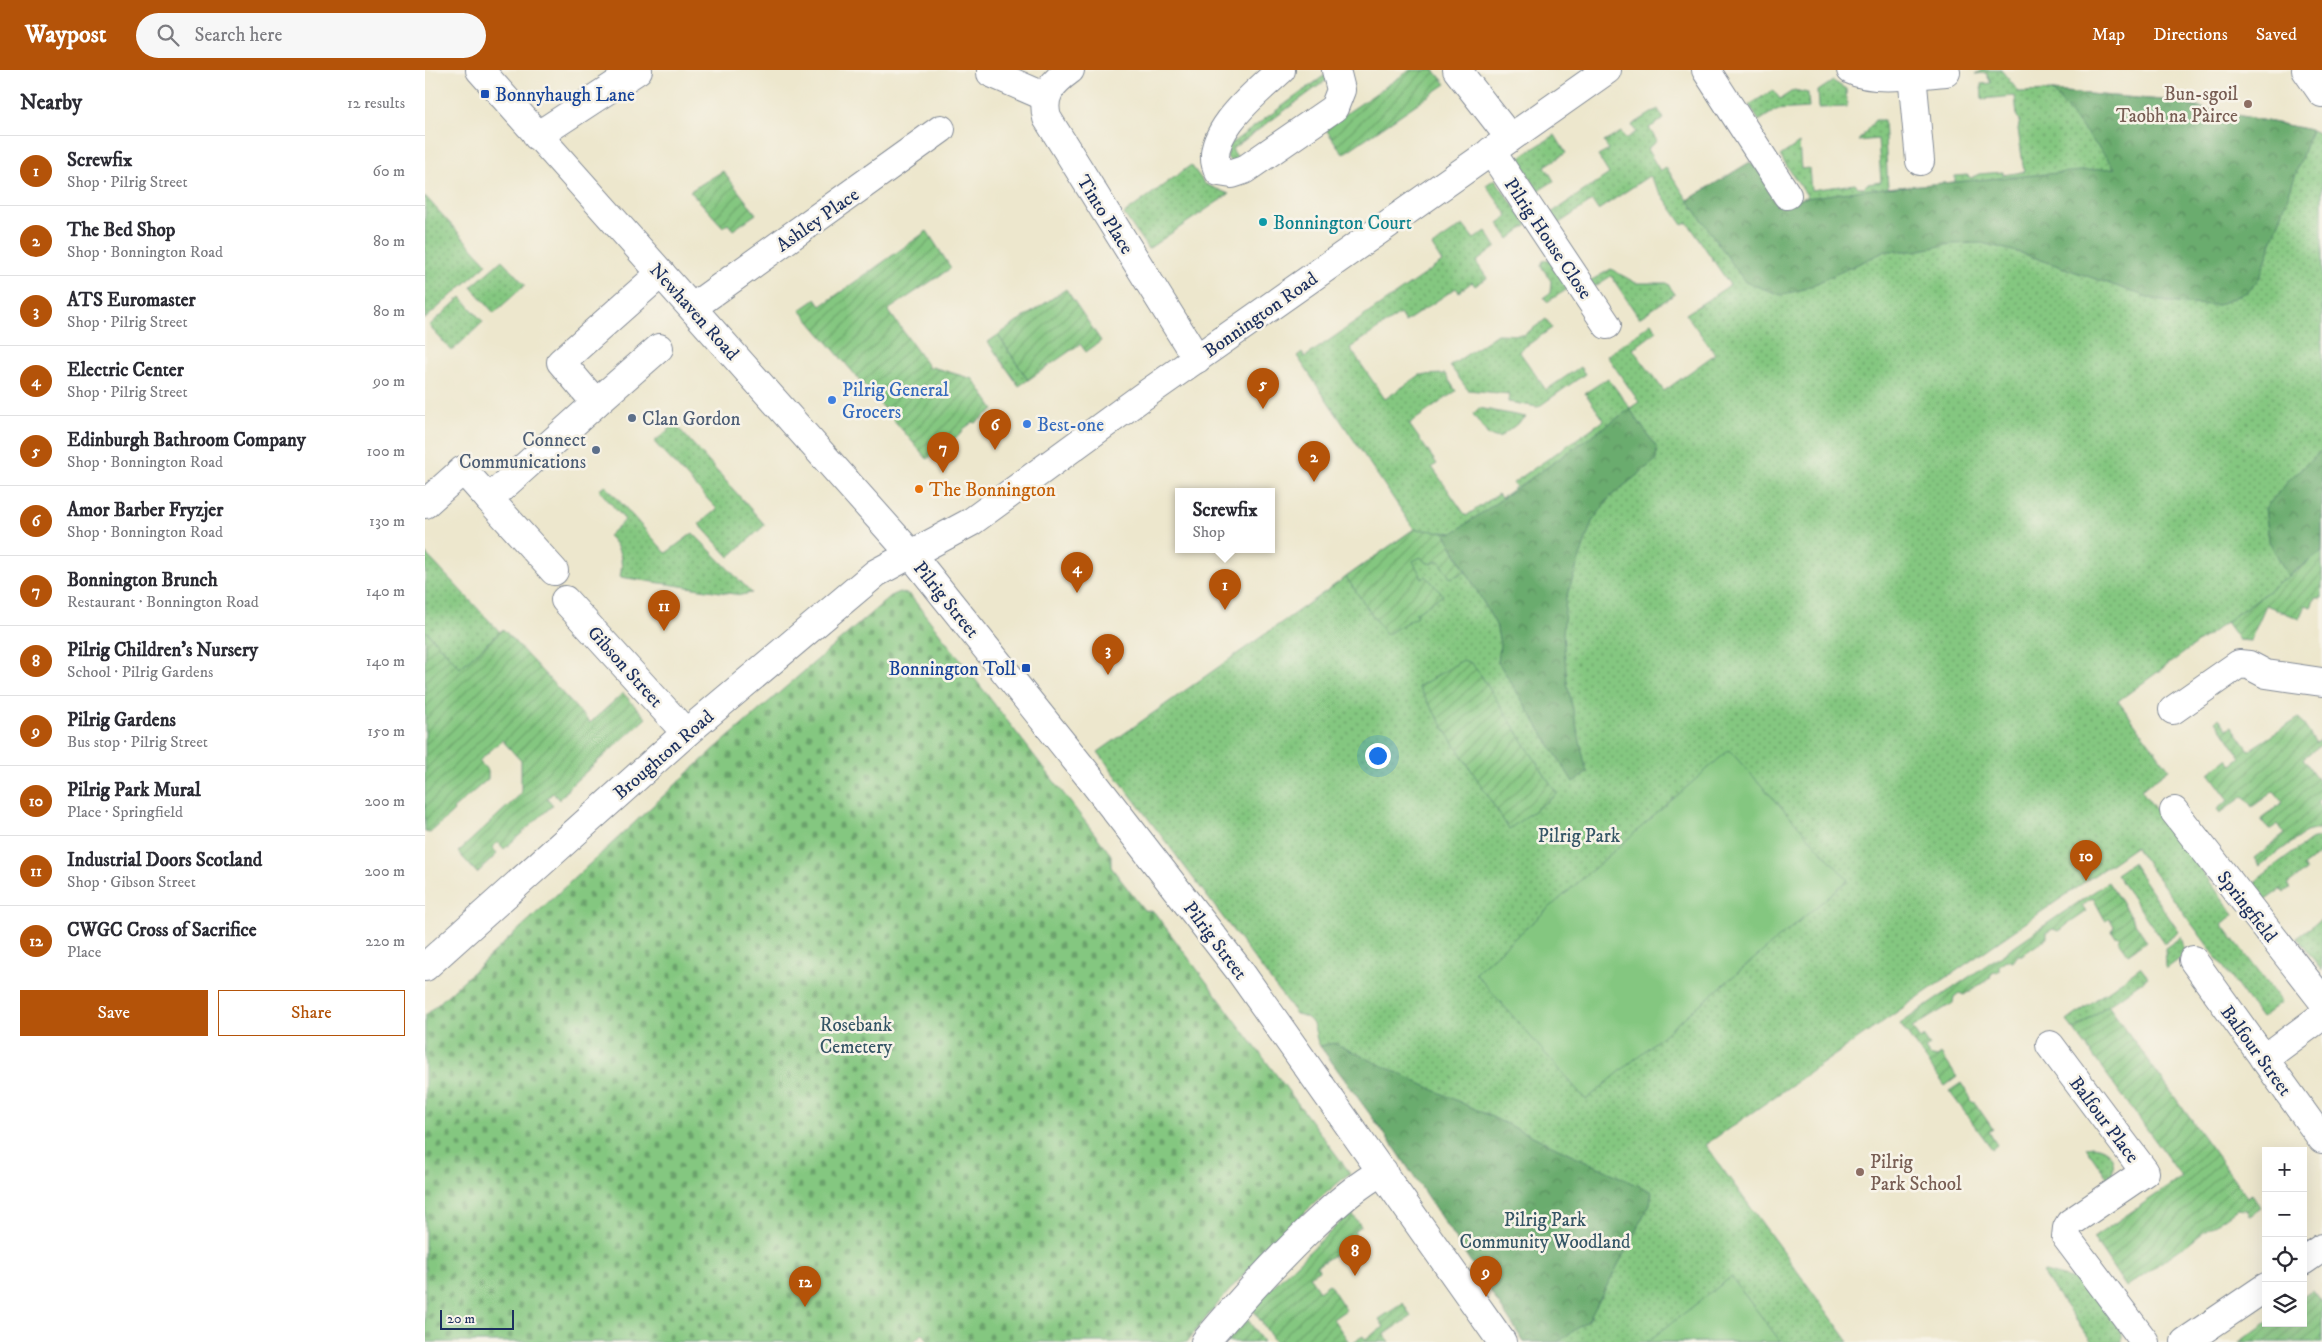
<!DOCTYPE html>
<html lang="en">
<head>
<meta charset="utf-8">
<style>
  body { margin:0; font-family:"IM FELL DW Pica",serif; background:#f7f7f7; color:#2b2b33 }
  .controls { position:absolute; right:15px; bottom:15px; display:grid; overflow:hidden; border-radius:0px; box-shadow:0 5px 20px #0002 }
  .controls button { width:45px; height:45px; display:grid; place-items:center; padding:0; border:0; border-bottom:1px solid #e1e1e2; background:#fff; color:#2b2b33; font:25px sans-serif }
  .scale { position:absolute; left:15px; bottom:12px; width:74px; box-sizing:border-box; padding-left:5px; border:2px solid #1b2f5e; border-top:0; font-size:14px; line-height:18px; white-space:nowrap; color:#1b2f5e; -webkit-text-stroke:4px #f7f3e8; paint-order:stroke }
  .you { position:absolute; left:952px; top:685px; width:18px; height:18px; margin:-12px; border:4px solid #fff; border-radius:50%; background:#1a73e8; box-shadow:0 0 0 8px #1a73e833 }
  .badge { display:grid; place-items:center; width:32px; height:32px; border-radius:50%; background:#b45309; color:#fff; font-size:16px; font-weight:700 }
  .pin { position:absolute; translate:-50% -41px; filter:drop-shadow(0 1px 2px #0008) }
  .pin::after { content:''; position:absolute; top:26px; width:18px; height:15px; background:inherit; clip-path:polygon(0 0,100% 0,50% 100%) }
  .popup { position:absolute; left:750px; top:418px; width:100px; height:65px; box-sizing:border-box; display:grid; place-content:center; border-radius:0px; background:#fff; filter:drop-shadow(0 1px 4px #0005); font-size:16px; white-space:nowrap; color:#7c7c81 }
  .popup b { font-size:19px; color:#2b2b33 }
  .popup::after { content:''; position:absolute; left:50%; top:100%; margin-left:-10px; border:10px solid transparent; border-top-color:#fff }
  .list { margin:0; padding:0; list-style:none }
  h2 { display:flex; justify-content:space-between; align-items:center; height:65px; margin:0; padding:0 20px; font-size:21px }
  h2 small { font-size:16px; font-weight:400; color:#7c7c81 }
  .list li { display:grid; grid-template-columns:32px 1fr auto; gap:15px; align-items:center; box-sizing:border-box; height:70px; padding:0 20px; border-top:1px solid #e1e1e2 }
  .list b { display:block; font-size:19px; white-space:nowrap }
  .list p { margin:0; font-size:16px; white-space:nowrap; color:#7c7c81 }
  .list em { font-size:16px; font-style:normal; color:#7c7c81 }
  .actions { display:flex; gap:10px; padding:15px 20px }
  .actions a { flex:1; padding:11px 0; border:1px solid #b45309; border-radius:0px; text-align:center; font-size:18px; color:#b45309 }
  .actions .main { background:#b45309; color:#fff }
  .icon { flex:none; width:28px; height:28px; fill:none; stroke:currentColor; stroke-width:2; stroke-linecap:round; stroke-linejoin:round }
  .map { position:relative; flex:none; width:1897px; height:1272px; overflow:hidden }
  header { display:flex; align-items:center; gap:30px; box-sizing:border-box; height:70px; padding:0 25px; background:#b45309; color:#fff }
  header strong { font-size:24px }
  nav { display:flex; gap:28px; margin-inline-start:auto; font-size:18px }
  .search { width:350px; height:45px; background:#f7f7f7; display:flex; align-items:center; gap:12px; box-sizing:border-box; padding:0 18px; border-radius:28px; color:#7c7c81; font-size:19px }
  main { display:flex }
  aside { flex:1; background:#fff }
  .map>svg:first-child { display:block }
</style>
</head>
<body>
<header>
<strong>Waypost</strong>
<div class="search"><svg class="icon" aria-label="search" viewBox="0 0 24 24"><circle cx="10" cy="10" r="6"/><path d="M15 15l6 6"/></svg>Search here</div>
<nav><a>Map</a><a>Directions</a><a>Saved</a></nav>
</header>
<main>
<aside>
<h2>Nearby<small>12 results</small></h2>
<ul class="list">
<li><span class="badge">1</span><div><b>Screwfix</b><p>Shop · Pilrig Street</p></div><em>60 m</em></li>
<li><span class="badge">2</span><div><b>The Bed Shop</b><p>Shop · Bonnington Road</p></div><em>80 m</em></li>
<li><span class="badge">3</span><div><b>ATS Euromaster</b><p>Shop · Pilrig Street</p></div><em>80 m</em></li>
<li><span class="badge">4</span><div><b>Electric Center</b><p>Shop · Pilrig Street</p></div><em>90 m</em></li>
<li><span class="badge">5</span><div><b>Edinburgh Bathroom Company</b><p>Shop · Bonnington Road</p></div><em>100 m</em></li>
<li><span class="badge">6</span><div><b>Amor Barber Fryzjer</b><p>Shop · Bonnington Road</p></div><em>130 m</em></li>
<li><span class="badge">7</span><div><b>Bonnington Brunch</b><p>Restaurant · Bonnington Road</p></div><em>140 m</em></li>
<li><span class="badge">8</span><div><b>Pilrig Children's Nursery</b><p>School · Pilrig Gardens</p></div><em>140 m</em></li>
<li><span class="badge">9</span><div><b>Pilrig Gardens</b><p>Bus stop · Pilrig Street</p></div><em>150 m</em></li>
<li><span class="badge">10</span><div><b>Pilrig Park Mural</b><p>Place · Springfield</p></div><em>200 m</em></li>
<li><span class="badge">11</span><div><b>Industrial Doors Scotland</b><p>Shop · Gibson Street</p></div><em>200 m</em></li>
<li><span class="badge">12</span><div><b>CWGC Cross of Sacrifice</b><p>Place</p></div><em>220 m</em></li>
</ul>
<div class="actions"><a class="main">Save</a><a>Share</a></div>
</aside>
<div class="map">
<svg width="1897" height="1272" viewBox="0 0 1897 1272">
  <defs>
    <pattern id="grass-dots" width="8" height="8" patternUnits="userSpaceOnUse" patternTransform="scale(1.25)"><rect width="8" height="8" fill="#84c780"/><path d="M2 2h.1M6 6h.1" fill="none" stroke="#6ba26c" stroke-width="1.8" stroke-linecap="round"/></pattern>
    <pattern id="forest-crowns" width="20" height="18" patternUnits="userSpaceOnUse" patternTransform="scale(1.25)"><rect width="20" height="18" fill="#6bac6e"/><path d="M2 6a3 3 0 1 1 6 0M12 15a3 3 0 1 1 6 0" fill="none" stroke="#578c5e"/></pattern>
    <pattern id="cemetery-stones" width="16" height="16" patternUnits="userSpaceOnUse" patternTransform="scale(1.25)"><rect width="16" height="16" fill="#84c780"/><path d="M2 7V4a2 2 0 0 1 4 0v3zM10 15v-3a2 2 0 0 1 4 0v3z" fill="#6ba26c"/></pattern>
    <pattern id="garden-furrows" width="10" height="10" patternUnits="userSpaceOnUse" patternTransform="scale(1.25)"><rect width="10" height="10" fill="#84c780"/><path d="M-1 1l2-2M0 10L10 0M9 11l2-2" fill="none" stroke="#6ba26c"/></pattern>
  </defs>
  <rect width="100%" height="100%" fill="#f7f3e8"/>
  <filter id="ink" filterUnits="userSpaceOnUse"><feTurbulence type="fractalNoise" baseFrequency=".02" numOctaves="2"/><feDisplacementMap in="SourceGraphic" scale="10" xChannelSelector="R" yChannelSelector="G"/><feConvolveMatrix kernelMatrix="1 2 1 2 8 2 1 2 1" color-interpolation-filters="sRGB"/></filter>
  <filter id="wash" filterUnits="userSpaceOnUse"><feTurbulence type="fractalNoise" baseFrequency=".0096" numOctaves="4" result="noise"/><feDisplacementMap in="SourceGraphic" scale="20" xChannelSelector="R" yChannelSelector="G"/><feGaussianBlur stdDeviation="1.12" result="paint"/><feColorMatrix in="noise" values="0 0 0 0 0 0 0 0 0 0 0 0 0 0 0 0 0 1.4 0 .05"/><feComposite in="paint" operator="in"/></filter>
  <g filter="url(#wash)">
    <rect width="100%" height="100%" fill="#ede7cd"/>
    <!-- grass -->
    <g fill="url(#grass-dots)" stroke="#507b6f">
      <path d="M1557,0h19l18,22 33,-1 110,9 149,30 11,5v417l-204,149 51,68 -28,21 93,124 -12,10 60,78 -21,16 -126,-171 -430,298 144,197h-325l-127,-191 -77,-105c-8,-12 0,-28 -24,-32l-198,-262 316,-223 -117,-173 5,-4 3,5 137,-95 -10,-16 31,-21 11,14 12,-8 10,16 -20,15 11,16 -12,8 -3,-4 -13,10 -3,-4 -51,34 -5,-8 -50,34 35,51 35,-24 25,-1 11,17 -47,33 28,40 -5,3 34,49 32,-22 3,4 15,-11 -3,-4 91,-63 -19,-27 23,-15 22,30 9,-6 -32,-46 44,-33 6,8 -24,18 31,42 51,-37 -29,-40 44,-29 -42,-62 -5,2 -34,-49 -51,34 -6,-9 -34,23 -7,-11 58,-39 -11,-18 11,-6 -5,-8 17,-10 5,7 10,-7 -4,-7 26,-16 6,10 -15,9 8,13 -10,8 13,22 6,-4 22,33 62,-38 48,37 10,-2 -28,-41 19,-13 2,26 8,-1 2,22 44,-6 3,3h6l3,-3 14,-2 -3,-43 -20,2 17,-21h9l4,68 67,-6v-6l12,-1 4,3 8,-4 24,-2v3l21,-3 -6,-43 2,-9 -3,-3 -2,-21 -33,3 -1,-15 10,-1 -5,-10 -11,1z"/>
      <path d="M900,5l3,4 -96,70 8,12 -9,1 -4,-5 2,-12z"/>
      <path d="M1408,11l13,8 1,18 -28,1 -1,-17z"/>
      <path d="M1348,20l7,9 14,-9 14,3 1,15 -33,2 -17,11 -10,-16z"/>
      <path d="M1130,65l11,18 -21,13 9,15 -16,10 -20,-33z"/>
      <path d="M766,95l14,19 24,10 -81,55 -24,-35z"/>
      <path d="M1070,109l32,46 -18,14 -11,-16 10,-7 -22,-31z"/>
      <path d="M0,126l62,68 -62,55z"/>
      <path d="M1124,189l22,28 -24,15 -3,-5 6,-4 1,-12 -10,-15 2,-5z"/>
      <path d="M77,190l23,25 -31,28 -23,-26z"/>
      <path d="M1186,199l25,14h31l8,11 -36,24 -28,-42 -17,11 -4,-6z"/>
      <path d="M36,227l22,25 -31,29 -23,-25z"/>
      <path d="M1121,249l6,9 -33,23 27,39 34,-23 5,7 -47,33 -30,-5 1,-8 -41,-4 -18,-24 47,-32 27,1z"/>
      <path d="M573,265l30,45 -9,6 -31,-44z"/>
      <path d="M1054,338l47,9 -27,21 -11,-3 -15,-21z"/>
      <path d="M250,354l90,101 -36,32 -30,-33 18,-15 -63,-67z"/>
      <path d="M180,415l61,68 27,-20 59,60 -11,2 -121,-18c4,-16 0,-31 -12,-41l17,-16 -26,-30z"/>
      <path d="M0,483l75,79 -40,36 -35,-38z"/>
      <path d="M1897,767v15l-19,14 3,5 -19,14 3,3 -6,4 -3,-3 -24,17 -6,-8 7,-19 52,-39z"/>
      <path d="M1707,793l47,69 -15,11 -48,-69z"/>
      <path d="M1897,849v52l-25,-34z"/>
      <path d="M1756,867l5,17 -20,15 -1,-21z"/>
      <path d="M1715,897l8,10 -74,53 -7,-9z"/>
      <path d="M1668,1076c19,2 26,18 16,34l-23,-33z"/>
      <path d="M1620,1202l40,11 37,50v9h-30l-50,-69z"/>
    </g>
    <!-- forest -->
    <g fill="url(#forest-crowns)" stroke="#436e66">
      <path d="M1627,21l110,9 149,30 -51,147 -11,14 -31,14 -35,-1 -27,-4 -135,-47 -39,-10 -31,1 -36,7h-29l-82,38 -23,6 -36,-13 -57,-82 62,-38 48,37 65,-9 252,-22z"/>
      <path d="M1205,339l27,39 -1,12 -46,37 -18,25 -26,76 -3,36 4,49 20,90 -14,9 -75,-120 2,-18 -4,-19 -52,-93 9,1z"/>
      <path d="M1897,380v102l-34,24 -19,-35 -4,-33 27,-31z"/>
      <path d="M909,973l318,149 -2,12 -61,116 -31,22h-34l-127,-191 -77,-105z"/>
    </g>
    <!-- cemetery -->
    <path fill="url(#cemetery-stones)" stroke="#507b6f" d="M474,522l11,3 201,260v12l33,43 10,2 196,261c-62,50 -114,106 -163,169h-258l-6,-9 -10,9h-488v-326l286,-264 181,-157z"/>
    <!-- garden -->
    <g fill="url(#garden-furrows)" stroke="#507b6f">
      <path d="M985,0h24l12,14 -103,70 -18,-26z"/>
      <path d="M298,101l33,43 -23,16 -5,-6 -5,3 -33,-36z"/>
      <path d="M502,161l24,37 -63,42 42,59 2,-2 41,12 21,30 -19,14 -2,-1 -11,8 1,2 -36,27 -127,-149 16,-11 5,7z"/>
      <path d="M641,219l35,52 -15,11 -6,-8 -52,36 -30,-45z"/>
      <path d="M989,459l30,3 22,40 -16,6 -11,-18 -7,4 -7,-2 -4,-5 -8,4 9,17 4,-2 17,19 -28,18 2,3 -31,19 -40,-58z"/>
      <path d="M1897,482v46h-7l-4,9 -5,-2 -6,14 -34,-14 -16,36 -11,-1 -13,-18z"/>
      <path d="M78,559l87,94 33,-30 23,25 -78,70 -1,3 -8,9 -6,-7 -6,5 6,7 -49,44 -6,-7 -6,5 5,7 -20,19 -19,-21 63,-58v-33l-19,-21 -23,21 9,10v8l-35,30 1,2 -24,22 -5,-1v-202l35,38z"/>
      <path d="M1038,590l8,3 9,11 77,120 -48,35 -91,-142z"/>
      <path d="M1794,648l8,11 5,-3 17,24 50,-32 17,25 6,-4v5l-19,14 16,24 -2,2 5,8v6l-5,3 5,8v19l-16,4 -47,34 -5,-8 31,-24 -7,-10 -9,6 -8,-11 22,-17 -9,-11 -22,16 -8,-11 -24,17 -3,-4 12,-9 -20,-27 18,-14 5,6 9,-7 -25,-37z"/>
      <path d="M1683,812l39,59 -19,13 -9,-13 1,-4 -5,-1 -3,-5 2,-5 -5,-8 -4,2 -12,-22 -11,8 4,6 -28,19 -5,-2 -6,3v6l-25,17h-4l-5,7 -7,-2 -7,5v6l-7,2 -2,5 -26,17 -5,-2 -5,4 -1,6 -41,25 8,11 4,-2 6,9 -5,3 4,6 8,2 4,-3 16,23 -12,9 -45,-62z"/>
      <path d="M1683,935l139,192 4,-3 10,14 -11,8 -4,-6 -9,-1 -111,78 -33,-49 89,-61 -108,-147z"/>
      <path d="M1536,1013l8,12 1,6 5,2 18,26 -4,3 8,13 -5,4 -43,-58z"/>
      <path d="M926,1142l10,14 -7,5 4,8 -41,27 2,4 -10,6 10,15 10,-7 17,26 -13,9 16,23h-74l-24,-35z"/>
      <path d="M1888,1220l9,12v40h-83l27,-19h37v-26z"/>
      <path d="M978,1233l8,14 -26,17 4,8h-36l10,-6 2,3 19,-12 -5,-8z"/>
      <path d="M822,1248l16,24h-41z"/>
    </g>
    <!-- pitch -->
    <g fill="#84c780" stroke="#507b6f">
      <path d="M1304,680l119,130 -262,220 -111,-127z"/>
      <path d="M1306,1207l50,65h-134z"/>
    </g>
  </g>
  <g filter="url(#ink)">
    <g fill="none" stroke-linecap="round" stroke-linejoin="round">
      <!-- minor casing -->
      <g stroke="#848b96" stroke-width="30">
        <g id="minor">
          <path d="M55,0l430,483 177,221 152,196 263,372"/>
          <path d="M566,0v3l55,24"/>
          <path d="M645,0c-18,13 -29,25 -23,48l150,241"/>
          <path d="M856,0c-22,20 -82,67 -62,102l13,2 12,-4 90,-62 7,-18 -5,-20"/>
          <path d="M1032,0l53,68"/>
          <path d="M1281,0l81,125"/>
          <path d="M1426,0c24,12 68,4 95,2"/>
          <path d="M1881,0l16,23"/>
          <path d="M1487,4l8,87"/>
          <path d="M112,66l101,-66"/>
          <path d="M1066,81l116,174"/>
          <path d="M268,237l248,-178"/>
          <path d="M171,333l63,-55"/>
          <path d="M0,434l38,-34 26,29"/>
          <path d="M129,501l-65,-72 107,-96 -35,-41 100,-89"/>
          <path d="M140,530l121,133"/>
          <path d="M1748,640l66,-46 10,1 17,9 56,8"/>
          <path d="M1749,741l148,189"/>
          <path d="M1768,890l129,179"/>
          <path d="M1625,975l95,127 -75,51 -3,5 -1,9 79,105"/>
          <path d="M1839,989l58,-43"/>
          <path d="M1878,1191l19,-13"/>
          <path d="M780,1272c35,-41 70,-80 109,-117 21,-20 43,-40 69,-54"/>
          <path d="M1760,1272l81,-55"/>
        </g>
      </g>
      <!-- major casing -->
      <g stroke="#848b96" stroke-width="30">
        <path id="major" d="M0,897l261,-234 190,-160 95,-51 171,-125 465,-327"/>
      </g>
      <!-- minor -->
      <use href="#minor" stroke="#fff" stroke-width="28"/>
      <!-- major -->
      <use href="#major" stroke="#fff" stroke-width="28"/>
    </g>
  </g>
  <!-- markers -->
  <g fill="#1a4fb4" stroke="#f7f3e8" stroke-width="2">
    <rect x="55" y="19" width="10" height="10" rx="2.5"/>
    <rect x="596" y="593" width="10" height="10" rx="2.5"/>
  </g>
  <g fill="#8d6e63" stroke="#f7f3e8" stroke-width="2">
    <circle cx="1823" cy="34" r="5"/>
    <circle cx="1435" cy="1102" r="5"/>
  </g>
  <circle fill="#0f9aa8" stroke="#f7f3e8" stroke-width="2" cx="838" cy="152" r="5"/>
  <g fill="#3f7fe0" stroke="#f7f3e8" stroke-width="2">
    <circle cx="407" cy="330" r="5"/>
    <circle cx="602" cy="354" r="5"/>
  </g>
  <g fill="#5c6f8a" stroke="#f7f3e8" stroke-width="2">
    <circle cx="207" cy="348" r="5"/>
    <circle cx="171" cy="380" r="5"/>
  </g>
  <circle fill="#e8710a" stroke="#f7f3e8" stroke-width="2" cx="494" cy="419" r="5"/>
  <g text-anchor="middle" stroke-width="5" stroke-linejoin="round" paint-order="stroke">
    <!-- education labels -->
    <g font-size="19" fill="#785e54" stroke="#f7f3e8" text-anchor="end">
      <text x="1813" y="30">Bun-sgoil<tspan x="1813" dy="22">Taobh na Pàirce</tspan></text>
      <text x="1445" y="1098" text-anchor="start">Pilrig<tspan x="1445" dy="22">Park School</tspan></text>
    </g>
    <!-- transit labels -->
    <g font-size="19" fill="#164399" stroke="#f7f3e8" text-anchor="start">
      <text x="70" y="31">Bonnyhaugh Lane</text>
      <text x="591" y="605" text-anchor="end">Bonnington Toll</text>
    </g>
    <!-- street labels -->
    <g font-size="19" fill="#1b2f5e" stroke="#f7f3e8">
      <text transform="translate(681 144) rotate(58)" y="7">Tinto Place</text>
      <text transform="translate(392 149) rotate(-35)" y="7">Ashley Place</text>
      <text transform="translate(1124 168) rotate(56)" y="7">Pilrig House Close</text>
      <text transform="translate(270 241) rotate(48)" y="7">Newhaven Road</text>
      <text transform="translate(835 244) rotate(-35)" y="7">Bonnington Road</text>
      <text transform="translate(522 529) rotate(51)" y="7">Pilrig Street</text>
      <text transform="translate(201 596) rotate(48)" y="7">Gibson Street</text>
      <text transform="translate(238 684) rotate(-41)" y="7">Broughton Road</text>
      <text transform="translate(1823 836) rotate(52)" y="7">Springfield</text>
      <text transform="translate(791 870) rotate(53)" y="7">Pilrig Street</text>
      <text transform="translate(1832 980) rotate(54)" y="7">Balfour Street</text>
      <text transform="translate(1680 1049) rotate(53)" y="7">Balfour Place</text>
    </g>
    <!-- culture labels -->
    <g font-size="19" fill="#0d838f" stroke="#f7f3e8" text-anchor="start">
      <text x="848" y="159">Bonnington Court</text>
    </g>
    <!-- shop labels -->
    <g font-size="19" fill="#366cbe" stroke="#f7f3e8" text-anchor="start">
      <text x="417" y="326">Pilrig General<tspan x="417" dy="22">Grocers</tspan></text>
      <text x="612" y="361">Best-one</text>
    </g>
    <!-- service labels -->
    <g font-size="19" fill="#4e5e75" stroke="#f7f3e8" text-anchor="start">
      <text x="217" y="355">Clan Gordon</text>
      <text x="161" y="376" text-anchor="end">Connect<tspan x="161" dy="22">Communications</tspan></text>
    </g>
    <!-- food labels -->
    <g font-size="19" fill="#c56008" stroke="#f7f3e8" text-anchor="start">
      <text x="504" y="426">The Bonnington</text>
    </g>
    <!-- park labels -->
    <g font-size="19" fill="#355566" stroke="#f7f3e8">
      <text x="1154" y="772">Pilrig Park</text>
      <text x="431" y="961">Rosebank<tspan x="431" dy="22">Cemetery</tspan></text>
      <text x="1120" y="1156">Pilrig Park<tspan x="1120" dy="22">Community Woodland</tspan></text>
    </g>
  </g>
</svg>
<div class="controls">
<button>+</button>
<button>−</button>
<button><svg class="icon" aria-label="locate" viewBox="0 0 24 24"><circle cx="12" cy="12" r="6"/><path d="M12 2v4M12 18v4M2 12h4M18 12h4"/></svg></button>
<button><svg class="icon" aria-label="layers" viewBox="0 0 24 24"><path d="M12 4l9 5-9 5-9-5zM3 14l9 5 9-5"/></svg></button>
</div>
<div class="scale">20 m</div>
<div class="you"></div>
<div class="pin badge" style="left:800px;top:540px">1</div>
<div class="popup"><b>Screwfix</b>Shop</div>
<div class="pin badge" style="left:889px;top:412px">2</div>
<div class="pin badge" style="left:683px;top:605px">3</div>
<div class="pin badge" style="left:652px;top:523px">4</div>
<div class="pin badge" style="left:838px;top:339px">5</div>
<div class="pin badge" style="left:570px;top:380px">6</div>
<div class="pin badge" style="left:518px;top:403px">7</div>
<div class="pin badge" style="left:930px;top:1206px">8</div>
<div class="pin badge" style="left:1061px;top:1227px">9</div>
<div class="pin badge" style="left:1661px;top:811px">10</div>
<div class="pin badge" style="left:239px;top:561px">11</div>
<div class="pin badge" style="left:380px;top:1237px">12</div>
</div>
</main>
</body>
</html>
